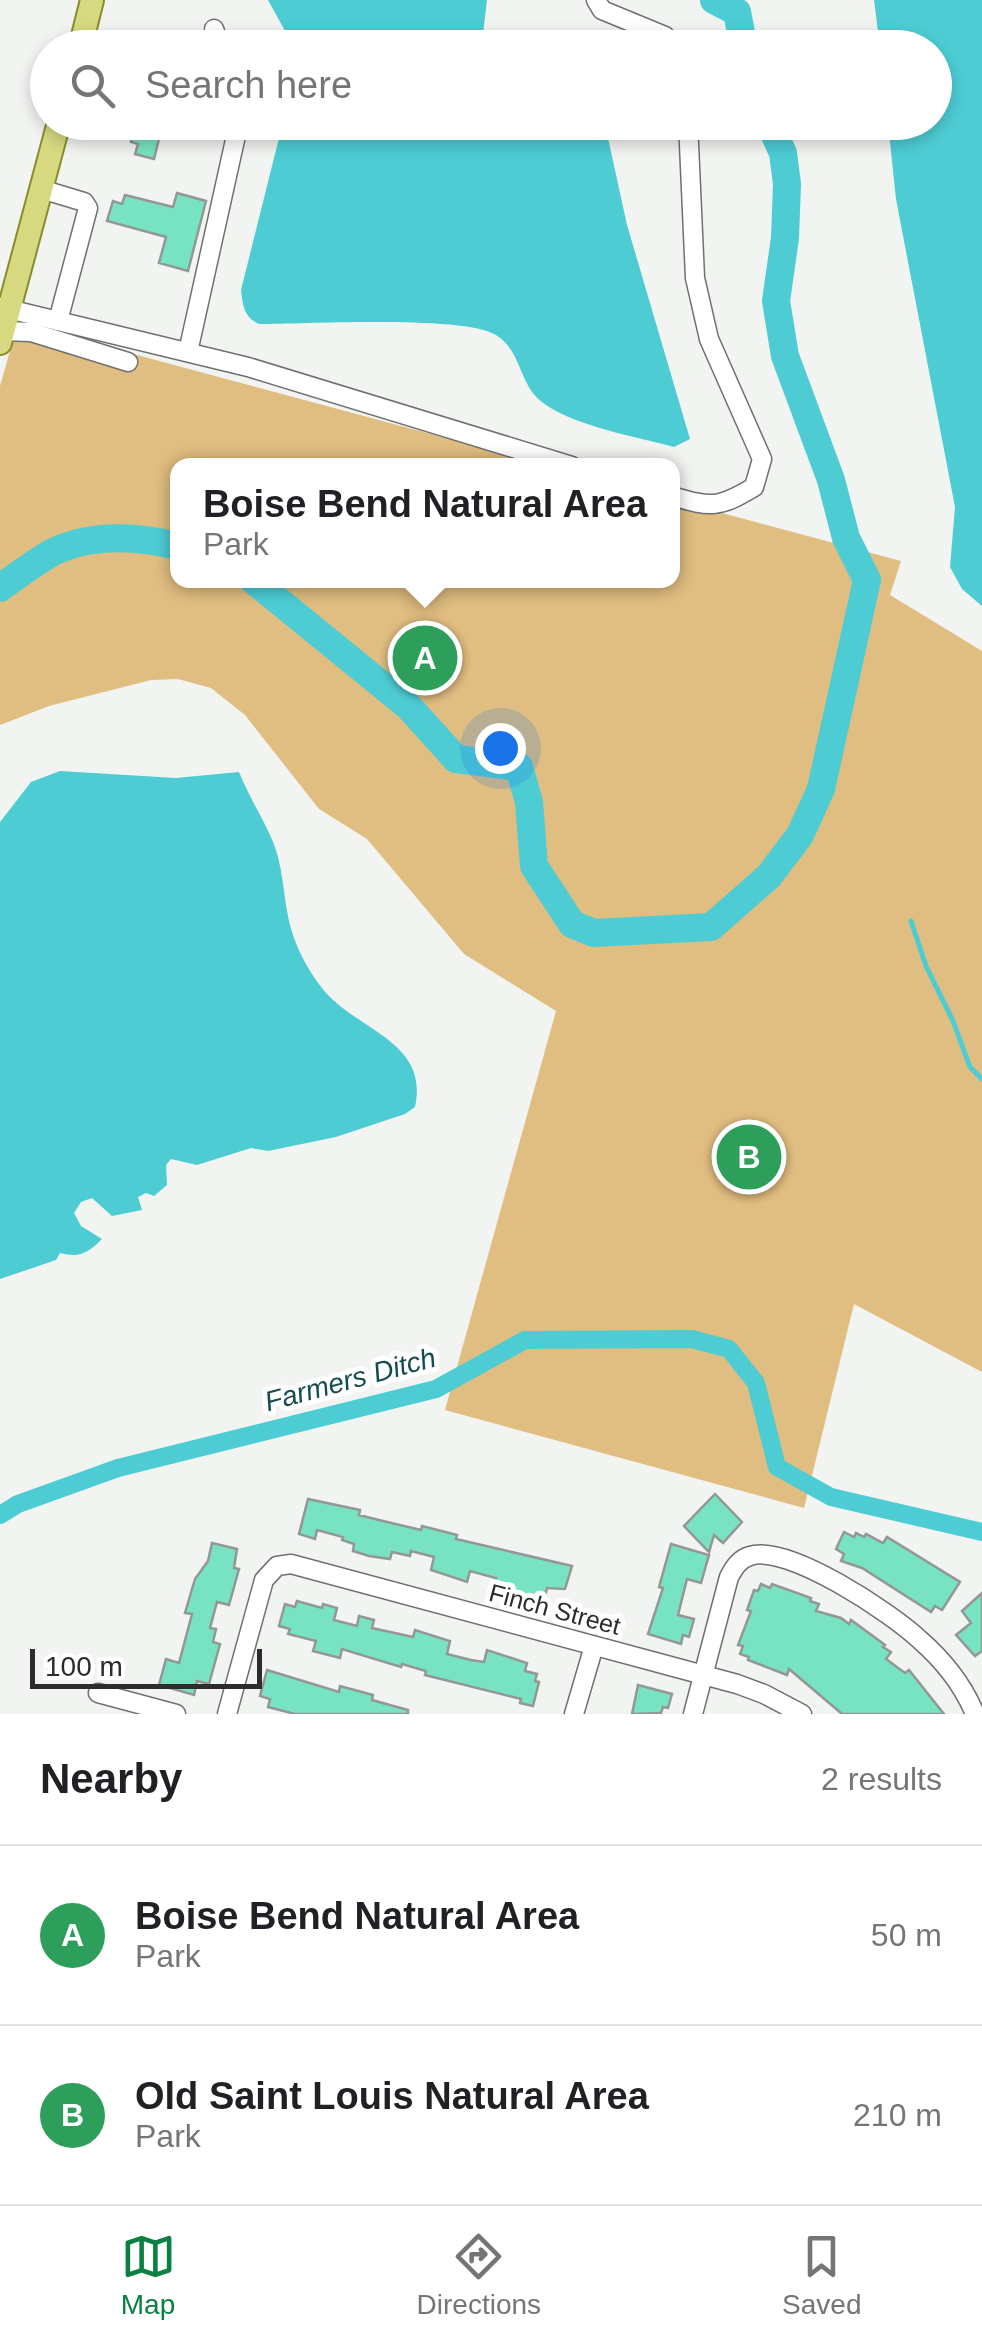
<!DOCTYPE html>
<html lang="en">
<head>
<meta charset="utf-8">
<style>
  body { margin:0; font-family:Arial,sans-serif; background:#f2f2f2; color:#202124 }
  .scale { position:absolute; left:30px; bottom:25px; width:232px; box-sizing:border-box; padding-left:10px; border:5px solid #2b2c2b; border-top:0; font-size:28px; line-height:35px; white-space:nowrap; color:#2b2c2b; -webkit-text-stroke:8px #fff; paint-order:stroke }
  .you { position:absolute; left:500px; top:748px; width:35px; height:35px; margin:-25px; border:8px solid #fff; border-radius:50%; background:#1a73e8; box-shadow:0 0 0 15px #1a73e833 }
  .badge { display:grid; place-items:center; width:65px; height:65px; border-radius:50%; background:#0b8043; color:#fff; font-size:32px; font-weight:700 }
  .pin { position:absolute; translate:-50% -50%; border:5px solid #fff; box-shadow:0 2px 10px #0006 }
  .popup { position:absolute; left:170px; top:458px; width:510px; height:130px; box-sizing:border-box; display:grid; place-content:center; border-radius:20px; background:#fff; filter:drop-shadow(0 2px 8px #0005); font-size:32px; white-space:nowrap; color:#757577 }
  .popup b { font-size:38px; color:#202124 }
  .popup::after { content:''; position:absolute; left:50%; top:100%; margin-left:-20px; border:20px solid transparent; border-top-color:#fff }
  .list { margin:0; padding:0; list-style:none }
  h2 { display:flex; justify-content:space-between; align-items:center; height:130px; margin:0; padding:0 40px; font-size:42px }
  h2 small { font-size:32px; font-weight:400; color:#757577 }
  .list li { display:grid; grid-template-columns:65px 1fr auto; gap:30px; align-items:center; box-sizing:border-box; height:180px; padding:0 40px; border-top:2px solid #e0e0e0 }
  .list b { display:block; font-size:38px; white-space:nowrap }
  .list p { margin:0; font-size:32px; white-space:nowrap; color:#757577 }
  .list em { font-size:32px; font-style:normal; color:#757577 }
  .icon { flex:none; width:55px; height:55px; fill:none; stroke:currentColor; stroke-width:2; stroke-linecap:round; stroke-linejoin:round }
  .map { position:relative; flex:none; width:982px; height:1714px; overflow:hidden }
  .search { position:absolute; background:#fff; box-shadow:0 5px 15px #0003; left:30px; right:30px; top:30px; height:110px; display:flex; align-items:center; gap:25px; box-sizing:border-box; padding:0 35px; border-radius:55px; color:#757577; font-size:38px }
  .sheet { height:490px; background:#fff }
  nav { display:flex; justify-content:space-around; align-items:center; box-sizing:border-box; height:140px; border-top:2px solid #e0e0e0; background:#fff; font-size:28px; color:#757577 }
  nav a { display:grid; justify-items:center; gap:5px }
  nav .on { color:#0b8043 }
  .map>svg:first-child { display:block }
</style>
</head>
<body>
<div class="map">
<svg width="982" height="1714" viewBox="0 0 982 1714">
  <rect width="100%" height="100%" fill="#f2f4f1"/>
  <!-- green -->
  <path fill="#e0bd80" d="M18,323l528,142 -368,1v114h494l1,-80 228,61 -11,34 92,56v721l-128,-68 -50,204 -359,-98 111,-399 -92,-57 -97,-115 -48,-30 -74,-94 -34,-27 -33,-9 -27,1 -102,26 -49,19v-339z"/>
  <!-- water -->
  <g fill="#4dccd4">
    <path d="M268,0h219l-4,34 7,13h-196z"/>
    <path d="M874,0h108v606l-20,-17 -12,-22 5,-60 -59,-308 -8,-76 46,-1v-74l-54,-1z"/>
    <path d="M283,122l311,1 14,15 19,87 63,214 -16,8c-35,-10 -120,-24 -142,-55 -13,-19 -15,-44 -36,-57 -31,-20 -193,-11 -237,-11 -15,-7 -16,-18 -18,-34z"/>
    <path d="M60,771l116,7 63,-6c10,25 24,46 34,70 9,22 10,46 14,69 5,30 20,60 40,83 34,37 102,49 88,113l-10,7 -69,23 -68,14 -17,-3 -54,17 -26,-6 -5,6 1,20 -13,11 -8,-3 -8,4 4,13 -30,6 -20,-18 -11,4 -7,11 7,13 21,13c-14,14 -22,19 -42,14l-4,7 -56,19v-457l31,-40z"/>
  </g>
  <g fill="none" stroke-linecap="round" stroke-linejoin="round">
    <!-- stream -->
    <path stroke="#4dccd4" stroke-width="5" d="M911,921l15,45 27,55 17,46 12,12"/>
    <!-- canal -->
    <path stroke="#4dccd4" stroke-width="18" d="M0,1515l18,-11 100,-36 318,-79 89,-49 167,-1 37,10 27,34 21,84 54,30 151,35"/>
    <!-- river -->
    <g stroke="#4dccd4" stroke-width="28">
      <path d="M714,0l23,12 7,36"/>
      <path d="M253,580l156,127 47,52 63,8 10,35 5,64 38,58 22,9 117,-6 58,-51 31,-41 21,-46 46,-209 -21,-42 -15,-58 -46,-124 -9,-55 9,-63 2,-54 -4,-31 -14,-31"/>
      <path d="M0,588c17,-12 35,-26 53,-36 39,-19 84,-16 125,-6"/>
    </g>
  </g>
  <!-- building -->
  <g fill="#78e3c2" stroke="#939795" stroke-width="2.5">
    <path d="M140,122l22,5 -8,32 -19,-5 3,-10 -7,-2 5,-17 3,1z"/>
    <path d="M177,193l29,8 -18,70 -29,-8 7,-26 -59,-16 6,-20 9,3 3,-9 48,12z"/>
    <path d="M715,1494l27,28 -19,21 -9,-8 -5,17 -25,-26z"/>
    <path d="M308,1499l52,11 -1,5 24,6 38,9 1,-4 35,9 -1,4 116,27 -7,23 -18,-1 -3,12 -51,-13 3,-9 -26,-7 -3,11 -36,-12 3,-13 -23,-6 -1,5 -18,-4 -2,7 -21,-3 -16,-5 1,-7 -12,-4 1,-3 -26,-7 -2,9 -16,-5z"/>
    <path d="M844,1532l10,5 2,-4 8,4 2,-3 17,9 4,-6 73,45 -18,28 -7,-4 -4,6 -69,-44 -21,-7 3,-7 -8,-5z"/>
    <path d="M212,1543l25,6 -3,19 5,1 -10,36 -12,-3 -7,26 6,1 -3,13 7,2 -11,40 -12,-3 -3,14 -35,-10 7,-26 13,4 13,-49 -7,-1 10,-34 13,-18z"/>
    <path d="M671,1544l38,11 -8,28 -14,-4 -9,36 16,4 -5,18 -6,-2 -2,9 -33,-10 15,-46 -4,-1z"/>
    <path d="M761,1584l9,4 2,-4 39,14 -1,3 9,3 -3,7 25,7 8,6 2,-4 34,25 -2,2 8,5 -5,7 19,14 4,-3 35,44h-102l-53,-45 -2,6 -39,-15 1,-3 -9,-3 3,-8 -5,-1 13,-34 -4,-1 7,-20 4,1z"/>
    <path d="M982,1593v58l-7,5 -19,-21 15,-12 -9,-12z"/>
    <path d="M297,1601l25,7 1,-4 14,4 -3,12 23,6 2,-10 15,4 -2,8 41,9 2,-7 35,11 -3,13 24,6 13,2 3,-12 40,13 -2,8 12,3 -2,7 4,1 -6,24 -13,-3 1,-4 -96,-24 1,-4 -24,-7 -1,3 -59,-18 -2,9 -27,-7 3,-10 -28,-7 2,-5 -11,-3 6,-22 10,3z"/>
    <path d="M267,1670l72,22 1,-6 33,9 -1,5 36,10v4h-113l-27,-7 2,-8 -10,-3z"/>
    <path d="M638,1685l34,9 -4,14 -5,-1 -2,6 -29,1z"/>
  </g>
  <g fill="none" stroke-linecap="round" stroke-linejoin="round">
    <!-- minor casing -->
    <g stroke="#6e716e" stroke-width="21">
      <g id="minor">
        <path d="M596,0l6,10 63,26 7,12"/>
        <path d="M214,29l7,19"/>
        <path d="M41,189l43,13 4,6 -30,113"/>
        <path d="M0,307l248,60 324,99"/>
        <path d="M3,331l28,1 97,30"/>
        <path d="M188,352l51,-230"/>
        <path d="M672,496c40,12 47,12 82,-9l8,-28 -53,-120 -14,-61 -7,-156"/>
        <path d="M98,1693l78,21"/>
        <path d="M227,1714l37,-134 13,-14 14,-2 446,120 27,10 38,20"/>
        <path d="M574,1714l20,-68"/>
        <path d="M693,1714l36,-137c5,-9 10,-18 21,-21 37,-13 143,58 170,84 24,21 43,45 55,74"/>
      </g>
    </g>
    <!-- major casing -->
    <g stroke="#898c2c" stroke-width="26">
      <g id="major">
        <path d="M80,48l12,-48"/>
        <path d="M0,343l59,-221"/>
      </g>
    </g>
    <!-- minor -->
    <use href="#minor" stroke="#fff" stroke-width="18"/>
    <!-- major -->
    <use href="#major" stroke="#d6d980" stroke-width="22"/>
  </g>
  <g text-anchor="middle" stroke-width="10" stroke-linejoin="round" paint-order="stroke">
    <!-- street labels -->
    <g font-size="25" fill="#2b2c2b" stroke="#fff">
      <text transform="translate(555 1609) rotate(15)" y="9">Finch Street</text>
    </g>
    <!-- water labels -->
    <g font-size="28" font-style="italic" fill="#144c4f" stroke="#fff">
      <text transform="translate(350 1379) rotate(-15)" y="10">Farmers Ditch</text>
    </g>
  </g>
</svg>
<div class="scale">100 m</div>
<div class="you"></div>
<div class="pin badge" style="left:425px;top:658px;background:#2e9e5b">A</div>
<div class="popup"><b>Boise Bend Natural Area</b>Park</div>
<div class="pin badge" style="left:749px;top:1157px;background:#2e9e5b">B</div>
<div class="search"><svg class="icon" aria-label="search" viewBox="0 0 24 24"><circle cx="10" cy="10" r="6"/><path d="M15 15l6 6"/></svg>Search here</div>
</div>
<section class="sheet">
<h2>Nearby<small>2 results</small></h2>
<ul class="list">
<li><span class="badge" style="background:#2e9e5b">A</span><div><b>Boise Bend Natural Area</b><p>Park</p></div><em>50 m</em></li>
<li><span class="badge" style="background:#2e9e5b">B</span><div><b>Old Saint Louis Natural Area</b><p>Park</p></div><em>210 m</em></li>
</ul>
</section>
<nav>
<a class="on"><svg class="icon" aria-label="map" viewBox="0 0 24 24"><path d="M3 6l6-2 6 2 6-2v14l-6 2-6-2-6 2zM9 4v14M15 6v14"/></svg>Map</a>
<a><svg class="icon" aria-label="directions" viewBox="0 0 24 24"><path d="M12 3l9 9-9 9-9-9zM9 14v-3h6M13 9l2 2-2 2"/></svg>Directions</a>
<a><svg class="icon" aria-label="saved" viewBox="0 0 24 24"><path d="M7 4h10v16l-5-4-5 4z"/></svg>Saved</a>
</nav>
</body>
</html>
